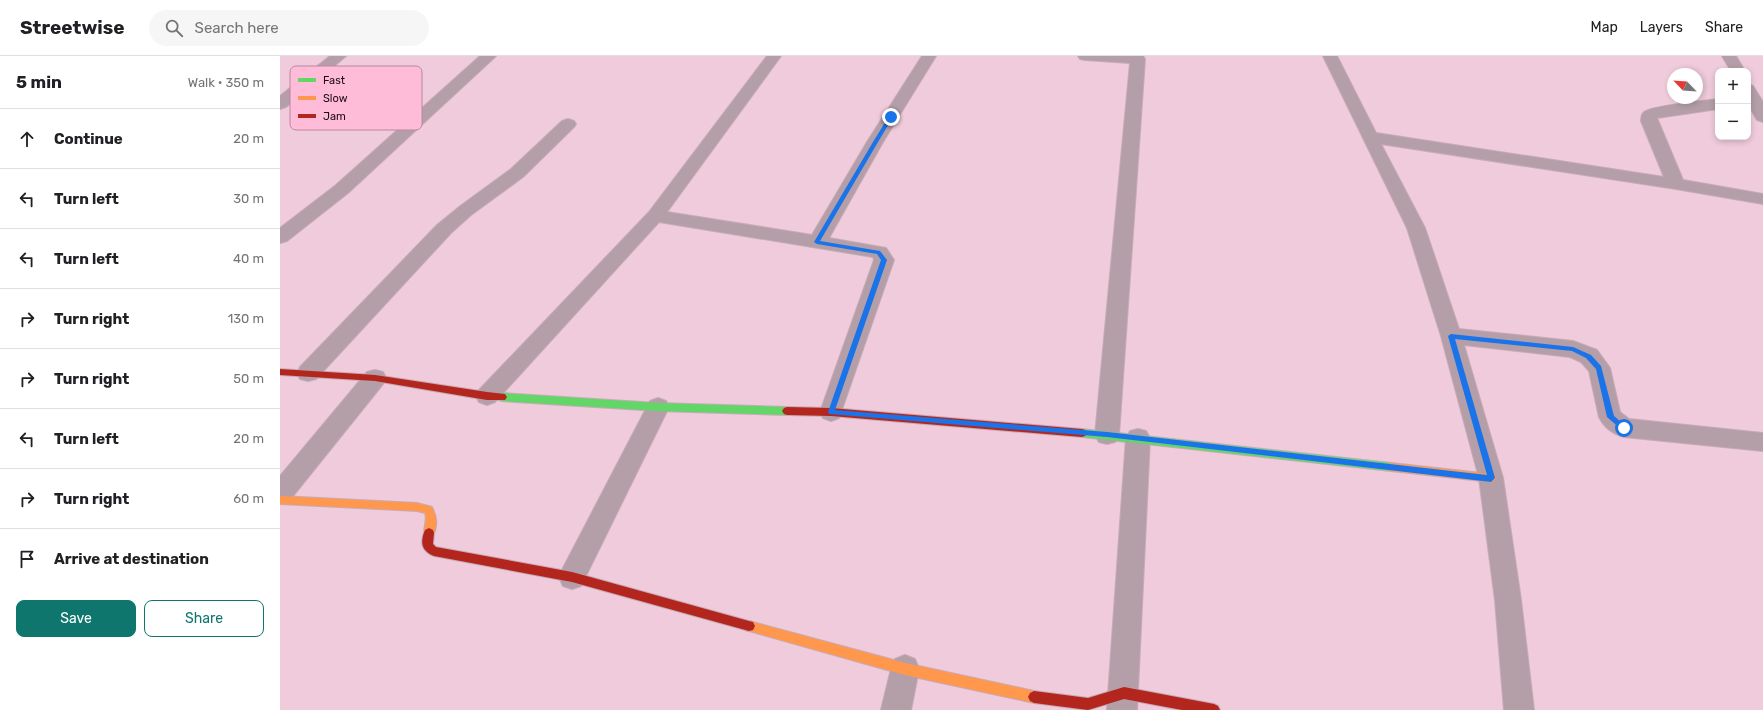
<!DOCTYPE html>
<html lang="en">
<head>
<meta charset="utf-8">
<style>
  body { margin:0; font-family:Rubik,sans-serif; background:#f6f6f6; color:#202124 }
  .controls { position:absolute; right:12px; top:12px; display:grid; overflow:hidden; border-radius:8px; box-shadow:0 2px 6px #0003 }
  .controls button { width:36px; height:36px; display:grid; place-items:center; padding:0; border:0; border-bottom:1px solid #e0e0e0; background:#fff; color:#202124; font:20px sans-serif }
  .compass { position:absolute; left:1387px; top:12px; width:36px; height:36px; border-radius:50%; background:#fff; box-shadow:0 2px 6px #0003; rotate:295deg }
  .stop { position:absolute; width:12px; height:12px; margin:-9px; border:3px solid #1a73e8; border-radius:50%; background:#fff }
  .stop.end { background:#1a73e8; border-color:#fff; box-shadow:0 1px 4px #0008 }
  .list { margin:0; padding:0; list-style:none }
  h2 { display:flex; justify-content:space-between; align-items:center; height:52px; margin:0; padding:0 16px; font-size:17px }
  h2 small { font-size:13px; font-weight:400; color:#757577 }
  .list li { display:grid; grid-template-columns:26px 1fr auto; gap:12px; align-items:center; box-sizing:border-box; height:60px; padding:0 16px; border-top:1px solid #e0e0e0 }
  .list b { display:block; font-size:15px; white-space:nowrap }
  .list em { font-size:13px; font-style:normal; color:#757577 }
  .actions { display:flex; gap:8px; padding:12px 16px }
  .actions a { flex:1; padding:9px 0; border:1px solid #0f766e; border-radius:8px; text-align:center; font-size:14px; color:#0f766e }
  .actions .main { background:#0f766e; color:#fff }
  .icon { flex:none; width:22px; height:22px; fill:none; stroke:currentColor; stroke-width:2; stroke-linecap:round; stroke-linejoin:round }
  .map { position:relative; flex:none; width:1483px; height:654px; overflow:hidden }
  header { display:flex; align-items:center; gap:24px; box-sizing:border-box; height:56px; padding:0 20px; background:#fff; border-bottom:1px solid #e0e0e0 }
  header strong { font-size:19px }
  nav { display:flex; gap:22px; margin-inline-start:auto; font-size:14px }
  .search { width:280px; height:36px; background:#f6f6f6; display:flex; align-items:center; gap:10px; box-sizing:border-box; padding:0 14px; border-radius:22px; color:#757577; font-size:15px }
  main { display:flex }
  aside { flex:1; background:#fff }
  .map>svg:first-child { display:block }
</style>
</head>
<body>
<header>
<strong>Streetwise</strong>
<div class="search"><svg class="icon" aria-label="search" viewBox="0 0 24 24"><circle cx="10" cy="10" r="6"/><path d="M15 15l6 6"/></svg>Search here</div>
<nav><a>Map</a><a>Layers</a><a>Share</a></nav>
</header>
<main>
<aside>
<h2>5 min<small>Walk · 350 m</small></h2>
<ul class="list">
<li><svg class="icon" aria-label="ahead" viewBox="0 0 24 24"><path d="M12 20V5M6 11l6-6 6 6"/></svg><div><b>Continue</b></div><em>20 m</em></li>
<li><svg class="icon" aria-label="left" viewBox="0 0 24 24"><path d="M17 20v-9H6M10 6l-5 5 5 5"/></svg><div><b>Turn left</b></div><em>30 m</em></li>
<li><svg class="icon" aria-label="left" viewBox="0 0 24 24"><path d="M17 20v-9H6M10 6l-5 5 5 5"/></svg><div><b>Turn left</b></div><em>40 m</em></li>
<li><svg class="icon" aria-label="right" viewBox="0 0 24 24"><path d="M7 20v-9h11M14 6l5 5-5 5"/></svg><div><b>Turn right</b></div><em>130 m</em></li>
<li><svg class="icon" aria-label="right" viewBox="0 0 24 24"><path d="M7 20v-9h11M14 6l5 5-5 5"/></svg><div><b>Turn right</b></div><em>50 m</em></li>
<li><svg class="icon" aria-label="left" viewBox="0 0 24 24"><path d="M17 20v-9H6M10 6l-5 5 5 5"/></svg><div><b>Turn left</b></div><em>20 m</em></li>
<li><svg class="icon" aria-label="right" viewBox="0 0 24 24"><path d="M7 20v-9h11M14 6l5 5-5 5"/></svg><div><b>Turn right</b></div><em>60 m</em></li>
<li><svg class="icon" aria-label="arrive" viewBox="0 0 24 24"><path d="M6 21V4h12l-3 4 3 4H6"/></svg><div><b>Arrive at destination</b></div></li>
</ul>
<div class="actions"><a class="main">Save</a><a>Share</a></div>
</aside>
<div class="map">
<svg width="1483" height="654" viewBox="0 0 1483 654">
  <rect width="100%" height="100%" fill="#efcbdb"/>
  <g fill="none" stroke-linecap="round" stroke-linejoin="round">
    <!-- street casing -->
    <g stroke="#c7abb8" stroke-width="2">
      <g id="street">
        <path d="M50,0h16l-60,51 -6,2v-13z"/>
        <path d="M200,0h16l-148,137 -61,48 -7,2v-15l56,-43z"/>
        <path d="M487,0h14l-114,156 145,23 55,-93 55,-86h14l-53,86 -54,96 57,10 8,12 -55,158 -8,3 -8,-3 -3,-6 54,-152 -1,-3 -214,-35 -164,180 -8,3 -8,-3 -3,-6 3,-6 170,-178z"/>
        <path d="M798,0h65l2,3 -26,376 -4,7 -8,2 -8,-2 -4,-7 35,-372 -45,-3 -5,-1z"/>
        <path d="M1043,0h14l39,77 288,44 -23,-56c0,-3 0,-6 3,-9 10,-7 59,-11 74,-13v10l-61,9 26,62 80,14v10l-87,-15 -295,-45 44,84 34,101 114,12 24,9 13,18 10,44 9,7 134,14v18l-139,-14c-11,-3 -20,-10 -25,-20l-10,-46 -8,-9 -11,-5 -106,-12 39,133 18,122 13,110h-30l-9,-110 -16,-122 -38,-142 -34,-108z"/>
        <path d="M1442,0h14l9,15h-14z"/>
        <path d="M1468,28l5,2 10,16v20l-6,-2 -9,-16z"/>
        <path d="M288,63l6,2 2,3 -2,3 -51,50 -52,38 -20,18 -135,146 -8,2 -8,-2 -3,-6 3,-6 137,-142 22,-18 52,-38 51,-48z"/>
        <path d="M95,314l8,2 3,6 -3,6 -94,117 -9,3v-28l87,-104z"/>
        <path d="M378,342l8,3 3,6 -88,179 -9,3 -9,-3 -4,-9 4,-9 87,-167z"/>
        <path d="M858,373l8,2 4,7 -13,272h-30l19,-272 4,-7z"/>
        <path d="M625,599l10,4 4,10 -8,41h-30l10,-41 4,-10z"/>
      </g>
    </g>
    <!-- fast casing -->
    <g stroke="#c7abb8" stroke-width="2">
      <g id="fast">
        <path d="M222,337l156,10 129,4 3,1 2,3 -2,3 -3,1 -129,-4 -156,-10 -3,-1 -2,-3 2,-3z"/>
        <path d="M802,373l309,34 3,1 2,3 -2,3 -3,1 -309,-34 -3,-1 -2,-3 2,-3z"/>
      </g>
    </g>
    <!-- slow casing -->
    <g stroke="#c7abb8" stroke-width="2">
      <g id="slow">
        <path d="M1111,407l100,11 3,1 2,3 -2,3 -3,1 -100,-11 -3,-1 -2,-3 2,-3z"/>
        <path d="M0,440l137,7 15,4c5,10 6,18 1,29l-4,2 -4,-2c-3,-7 3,-15 0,-23l-8,-2 -137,-7z"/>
        <path d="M469,565l156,42 129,28 4,2 2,4 -2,4 -4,2 -129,-28 -156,-44 -4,-1 -2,-4 2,-4z"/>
      </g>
    </g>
    <!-- jam casing -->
    <g stroke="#c7abb8" stroke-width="2">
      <g id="jam">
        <path d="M0,313l95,6 112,17 18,2 2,3 -2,3h-18l-112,-19 -95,-6z"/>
        <path d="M507,351l44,1 251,21 3,1 2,3 -2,3 -3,1 -251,-21 -44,-1 -3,-1 -2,-3 2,-3z"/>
        <path d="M149,472l4,2 1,3 -1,11 3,3 136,25 177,49 4,1 2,4 -2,4 -4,1 -177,-49 -138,-26c-13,-5 -14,-14 -9,-26z"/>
        <path d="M844,631l90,17 4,2 2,4h-38l-58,-11 -36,11 -54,-7 -4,-2 -2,-4 2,-4 4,-2 54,7z"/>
      </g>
    </g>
    <!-- street -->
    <use href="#street" fill="#b49ea7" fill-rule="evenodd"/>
    <!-- fast -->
    <use href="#fast" fill="#63d668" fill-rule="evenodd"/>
    <!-- slow -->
    <use href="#slow" fill="#ff974d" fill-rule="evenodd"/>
    <!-- jam -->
    <use href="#jam" fill="#b3261e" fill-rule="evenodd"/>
  </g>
  <!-- route -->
  <path fill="#1a73e8" d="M609,60l4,1 -15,25 -58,99 60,10 7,9 -52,150 272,22 380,43 -39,-139 3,-2 122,13 18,8 10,11 13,50 14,12 -1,2h-5l-15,-13 -11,-48 -10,-11 -14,-7 -117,-12 40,139 -4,4 -384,-45 -278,-23 -1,-2 53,-152 -4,-6 -60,-10 -3,-2 59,-100z"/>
  <!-- legend -->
  <rect x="10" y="10" width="132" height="64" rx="6" fill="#febcd9" stroke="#bc879e" stroke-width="1"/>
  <rect x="18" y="22" width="18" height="4" fill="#63d668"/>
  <rect x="18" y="40" width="18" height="4" fill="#ff974d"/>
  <rect x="18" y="58" width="18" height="4" fill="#b3261e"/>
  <g font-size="11" fill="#210a15">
    <text x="43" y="28">Fast</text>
    <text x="43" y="46">Slow</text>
    <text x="43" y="64">Jam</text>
  </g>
</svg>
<div class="controls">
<button>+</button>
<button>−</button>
</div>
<svg class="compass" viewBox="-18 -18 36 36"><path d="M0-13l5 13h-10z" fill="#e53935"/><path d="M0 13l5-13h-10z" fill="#757577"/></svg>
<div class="stop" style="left:1344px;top:372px"></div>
<div class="stop end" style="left:611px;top:61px"></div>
</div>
</main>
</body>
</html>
